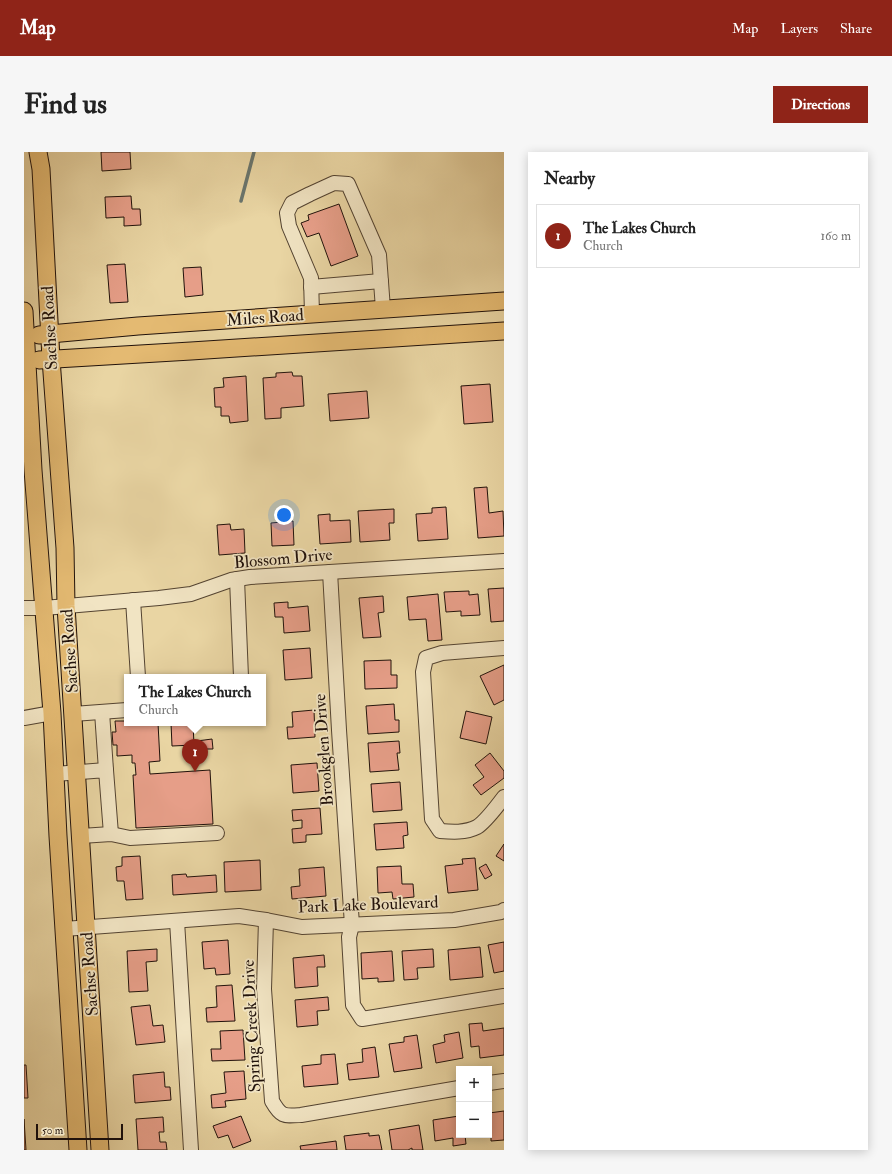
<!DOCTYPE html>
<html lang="en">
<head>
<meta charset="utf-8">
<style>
  body { margin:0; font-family:"IM FELL Double Pica",serif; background:#f6f6f6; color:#222 }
  .controls { position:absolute; right:12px; bottom:12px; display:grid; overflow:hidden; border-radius:0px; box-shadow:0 2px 10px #0003 }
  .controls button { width:36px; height:36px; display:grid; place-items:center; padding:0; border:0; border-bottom:1px solid #e0e0e0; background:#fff; color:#222; font:20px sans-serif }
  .scale { position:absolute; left:12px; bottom:10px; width:87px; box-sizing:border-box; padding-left:4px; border:2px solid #21120b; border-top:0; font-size:11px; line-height:14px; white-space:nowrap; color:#21120b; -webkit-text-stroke:3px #f1e4c3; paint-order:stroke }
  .you { position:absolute; left:260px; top:363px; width:14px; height:14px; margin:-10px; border:3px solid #fff; border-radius:50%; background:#1a73e8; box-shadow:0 0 0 6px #1a73e833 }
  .badge { display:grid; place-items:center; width:26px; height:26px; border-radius:50%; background:#8f2418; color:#fff; font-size:13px; font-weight:700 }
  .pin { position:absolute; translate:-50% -33px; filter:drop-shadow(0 1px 2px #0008) }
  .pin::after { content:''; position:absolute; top:21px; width:14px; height:12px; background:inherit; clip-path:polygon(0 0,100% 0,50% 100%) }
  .popup { position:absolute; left:100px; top:522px; width:142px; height:52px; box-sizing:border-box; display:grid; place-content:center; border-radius:0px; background:#fff; filter:drop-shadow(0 1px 3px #0005); font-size:13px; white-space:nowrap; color:#767676 }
  .popup b { font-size:15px; color:#222 }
  .popup::after { content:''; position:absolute; left:50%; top:100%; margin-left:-8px; border:8px solid transparent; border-top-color:#fff }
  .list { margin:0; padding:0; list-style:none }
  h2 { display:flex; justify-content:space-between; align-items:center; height:52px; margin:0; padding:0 16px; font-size:17px }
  h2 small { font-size:13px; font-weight:400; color:#767676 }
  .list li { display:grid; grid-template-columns:26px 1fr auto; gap:12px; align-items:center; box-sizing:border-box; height:64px; margin:0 8px 8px; padding:0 8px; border:1px solid #e0e0e0; border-radius:0px }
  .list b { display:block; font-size:15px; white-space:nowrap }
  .list p { margin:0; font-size:13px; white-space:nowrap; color:#767676 }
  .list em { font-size:13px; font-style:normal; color:#767676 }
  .map { position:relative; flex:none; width:480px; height:998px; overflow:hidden; border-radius:0px }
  header { display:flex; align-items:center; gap:24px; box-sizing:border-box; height:56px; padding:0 20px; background:#8f2418; color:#fff }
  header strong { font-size:19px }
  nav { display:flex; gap:22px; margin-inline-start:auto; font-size:14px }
  .intro { display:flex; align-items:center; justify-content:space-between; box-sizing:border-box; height:96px; padding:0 24px }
  h1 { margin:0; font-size:28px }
  .button { padding:10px 18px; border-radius:0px; background:#8f2418; color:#fff; font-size:14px; font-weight:700 }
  main { display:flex; gap:24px; padding:0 24px }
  aside { flex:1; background:#fff; border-radius:0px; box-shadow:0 2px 10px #0003 }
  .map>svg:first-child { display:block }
</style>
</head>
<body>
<header>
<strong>Map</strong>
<nav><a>Map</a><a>Layers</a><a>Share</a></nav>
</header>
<div class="intro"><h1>Find us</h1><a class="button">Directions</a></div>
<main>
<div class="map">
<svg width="480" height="998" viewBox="0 0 480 998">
  <rect width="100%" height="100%" fill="#e9d5a3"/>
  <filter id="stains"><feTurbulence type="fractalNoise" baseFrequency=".005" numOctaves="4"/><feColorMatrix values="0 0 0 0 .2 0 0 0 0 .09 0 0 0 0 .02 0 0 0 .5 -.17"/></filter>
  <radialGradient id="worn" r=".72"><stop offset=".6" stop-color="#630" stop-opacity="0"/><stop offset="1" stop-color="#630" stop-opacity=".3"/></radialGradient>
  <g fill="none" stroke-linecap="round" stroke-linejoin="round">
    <!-- stream -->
    <path stroke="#69756d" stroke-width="3.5" d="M217,49l13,-49"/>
  </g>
  <!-- building -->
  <g fill="#e69e88" stroke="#21120b">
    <path d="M77,0h29l1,17 -29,2z"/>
    <path d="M107,44l1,13h8l1,16 -17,1v-9l-18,1 -1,-21z"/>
    <path d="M315,52l19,52 -27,10 -12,-33 -12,4 -6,-14 8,-3 -1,-5z"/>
    <path d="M101,112l3,38 -18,1 -3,-38z"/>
    <path d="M177,115l2,28 -18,2 -2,-29z"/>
    <path d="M268,220l1,4h9l2,30 -23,2v10l-16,1 -2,-41 13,-1v-4z"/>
    <path d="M222,224l2,45 -18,2 -1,-7h-8v-9h-6l-1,-19 10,-1 -1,-9z"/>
    <path d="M466,232l3,38 -29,2 -3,-38z"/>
    <path d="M343,239l2,27 -39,3 -2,-27z"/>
    <path d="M463,335l2,26 14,-2 1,25 -26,2 -4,-50z"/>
    <path d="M422,355l2,32 -30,2 -2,-27 16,-1v-5z"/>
    <path d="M370,357v14h-5l1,17 -30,2 -2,-31z"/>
    <path d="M306,362v7l20,-1 1,22 -31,2 -2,-29z"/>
    <path d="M269,369l1,24 -22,1 -1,-23z"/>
    <path d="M206,372l1,6 13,-1 1,24 -26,2 -2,-30z"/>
    <path d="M480,436v33l-13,1 -3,-33z"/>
    <path d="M445,439v4l9,-1 2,21 -19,1v-5l-15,1 -2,-20z"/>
    <path d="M414,442l4,46 -14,1 -2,-22 -17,1 -2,-23z"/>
    <path d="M359,444l1,16 -6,1 3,24 -18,1 -4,-40z"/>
    <path d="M264,450v6l20,-2 2,25 -26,2 -1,-16h-8l-1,-14z"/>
    <path d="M286,496l2,30 -27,2 -2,-30z"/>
    <path d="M367,508v15h6v13l-32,1 -1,-28z"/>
    <path d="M480,513v35l-10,5 -14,-29z"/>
    <path d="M370,552l1,16h4v12l-31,2 -2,-28z"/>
    <path d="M290,558l1,27 -27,2 -1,-12h6l-1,-15z"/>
    <path d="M442,559l26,6 -6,27 -26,-6z"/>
    <path d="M91,569h12v2h31l2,38 -11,1 1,12 60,-4 3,54 -77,4 -3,-53h3l-1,-12h-3v-8l-15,1v-11h-4l-1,-13h4z"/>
    <path d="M147,571h22l1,22 -22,1z"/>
    <path d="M188,587l1,10h-15l-1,-8z"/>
    <path d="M375,589l1,12h-3l2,17 -29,2 -2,-29z"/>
    <path d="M466,601l14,18v7l-23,17 -8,-10 11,-8 -9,-12z"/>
    <path d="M293,611l2,28 -26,2 -2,-28z"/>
    <path d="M376,630l2,28 -29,2 -2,-28z"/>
    <path d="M296,656l2,26 -16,1v7l-13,1 -1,-14 10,-1v-8l-9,1 -1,-11z"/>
    <path d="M383,670l1,13 -5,1 1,12 -28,2 -2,-26z"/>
    <path d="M480,692v17l-8,-5z"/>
    <path d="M116,704l3,43 -17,1 -2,-19h-7l-1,-14 6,-1v-9z"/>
    <path d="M451,706l3,32 -30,3 -3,-27 18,-2 -1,-5z"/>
    <path d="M236,708l1,30 -36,2 -1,-30z"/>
    <path d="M462,712l6,11 -7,4 -6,-11z"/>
    <path d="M377,714l1,18h11l1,13 -21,2 -1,-7 -14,1 -1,-26z"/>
    <path d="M300,715l2,29 -34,3 -1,-12 9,-1 -1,-17z"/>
    <path d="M162,722l1,3 29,-2 1,17 -44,3 -1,-20z"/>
    <path d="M204,788l2,34 -14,1 -1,-7 -11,1 -2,-27z"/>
    <path d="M480,790v29l-10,2 -6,-28z"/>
    <path d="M456,795l3,30 -33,3 -2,-30z"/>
    <path d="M133,797v12l-11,1 2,29 -19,1 -2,-41z"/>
    <path d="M409,797l1,18 -17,1 1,11 -14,1 -2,-29z"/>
    <path d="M368,799l2,30 -16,1v-4l-16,1 -1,-26z"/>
    <path d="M300,803l1,12h-8l1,19 -23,2 -2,-30z"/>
    <path d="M208,833l3,36 -28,1 -1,-14 11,-1 -1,-21z"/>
    <path d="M304,845l1,13 -12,1 1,14 -21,2 -2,-27z"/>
    <path d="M126,853l3,21 10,-1 2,17 -29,3 -5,-38z"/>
    <path d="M458,871l1,8 21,-3v27l-24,3 -1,-12 -8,1 -2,-23z"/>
    <path d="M219,878l2,30 -33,1 -1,-12h10l-1,-18z"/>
    <path d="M435,880l4,26 -27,5 -3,-18 12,-3 -1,-7z"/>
    <path d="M393,883l5,33 -28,4 -5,-28 15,-2v-5z"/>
    <path d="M351,895l4,30 -30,3 -2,-16 16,-2 -1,-13z"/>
    <path d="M311,902l3,30 -34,3 -2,-21 19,-2v-9z"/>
    <path d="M0,913h2l2,33h-4z"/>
    <path d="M220,919l2,28 -21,2 1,6 -14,1 -1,-13 15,-2 -2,-21z"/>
    <path d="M140,920l1,15h5l1,13 -36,3 -2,-28z"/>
    <path d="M480,959v29l-13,1v-7l-2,1v-22z"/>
    <path d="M217,964l10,25 -18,7 -5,-13 -10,3 -5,-12z"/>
    <path d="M435,964v19h6l1,9 -13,2v-8l-18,3 -2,-21z"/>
    <path d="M139,965l1,15h-5l1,10h6l1,8h-29l-2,-31z"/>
    <path d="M0,967l2,31h-2z"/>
    <path d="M395,973l4,25h-11v-2l-4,2h-16l-3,-20z"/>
    <path d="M345,981v3l10,-1 3,15h-36l-2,-14z"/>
    <path d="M312,989l1,9h-36l-1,-4z"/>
  </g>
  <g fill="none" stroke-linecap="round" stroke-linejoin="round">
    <!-- minor casing -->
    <g stroke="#534331" stroke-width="16">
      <g id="minor">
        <path d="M287,135l70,-6"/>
        <path d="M288,162l-1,-36 -22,-52 -2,-13 5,-10 18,-9 24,-11 14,1 31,71 4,54"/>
        <path d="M306,420l9,158 13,195 -3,12 4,68 9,14 142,-23"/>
        <path d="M213,427l4,98"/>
        <path d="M109,448l5,77"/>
        <path d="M0,456h20l115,-10 32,-4 40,-14 19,-3 254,-16"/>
        <path d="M480,496l-62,5 -16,5 -3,14 9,147 8,12c12,1 25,2 37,-4 8,-5 21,-22 27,-30"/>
        <path d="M78,560l4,58"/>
        <path d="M49,562l54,-4"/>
        <path d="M0,566l28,-5"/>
        <path d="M31,622l51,-4 5,64"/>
        <path d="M57,684l30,-2 19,4 87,-5"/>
        <path d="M242,768l-2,69 8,112c9,16 12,15 29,14l158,-27"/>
        <path d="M153,769l14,229"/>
        <path d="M40,777l175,-13 27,4 36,7 152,-7 47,-8 3,-2"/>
        <path d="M465,931l15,-2"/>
      </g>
    </g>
    <!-- major casing -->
    <g stroke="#21120b" stroke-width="19">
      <g id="major">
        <path d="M14,0l3,17 10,190 14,189 1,58 34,544"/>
        <path d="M0,159l9,159 19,243 6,123 20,314"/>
        <path d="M15,183l99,-9 366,-25"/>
        <path d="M15,208l152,-9 313,-20"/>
      </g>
    </g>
    <!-- minor -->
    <use href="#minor" stroke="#f1e4c3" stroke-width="14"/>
    <!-- major -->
    <use href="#major" stroke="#e4ba72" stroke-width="17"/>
  </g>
  <g text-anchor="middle" stroke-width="3.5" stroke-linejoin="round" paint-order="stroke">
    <!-- street labels -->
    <g font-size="17" fill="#21120b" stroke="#f1e4c3">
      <text transform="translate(241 165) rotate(-4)" y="6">Miles Road</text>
      <text transform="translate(25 176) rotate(-93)" y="6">Sachse Road</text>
      <text transform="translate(259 406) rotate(-5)" y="6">Blossom Drive</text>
      <text transform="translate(45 499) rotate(-94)" y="6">Sachse Road</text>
      <text transform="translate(299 598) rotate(-94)" y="6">Brookglen Drive</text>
      <text transform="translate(344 752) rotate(-2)" y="6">Park Lake Boulevard</text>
      <text transform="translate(65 822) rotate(-94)" y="6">Sachse Road</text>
      <text transform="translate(227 874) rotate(-93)" y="6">Spring Creek Drive</text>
    </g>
  </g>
  <rect width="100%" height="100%" filter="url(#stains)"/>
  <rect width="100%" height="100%" fill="url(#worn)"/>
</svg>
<div class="controls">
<button>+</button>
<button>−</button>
</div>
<div class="scale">50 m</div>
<div class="you"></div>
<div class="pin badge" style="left:171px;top:620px">1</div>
<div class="popup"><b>The Lakes Church</b>Church</div>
</div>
<aside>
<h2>Nearby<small></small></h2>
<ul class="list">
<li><span class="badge">1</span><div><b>The Lakes Church</b><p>Church</p></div><em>160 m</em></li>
</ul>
</aside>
</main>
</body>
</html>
